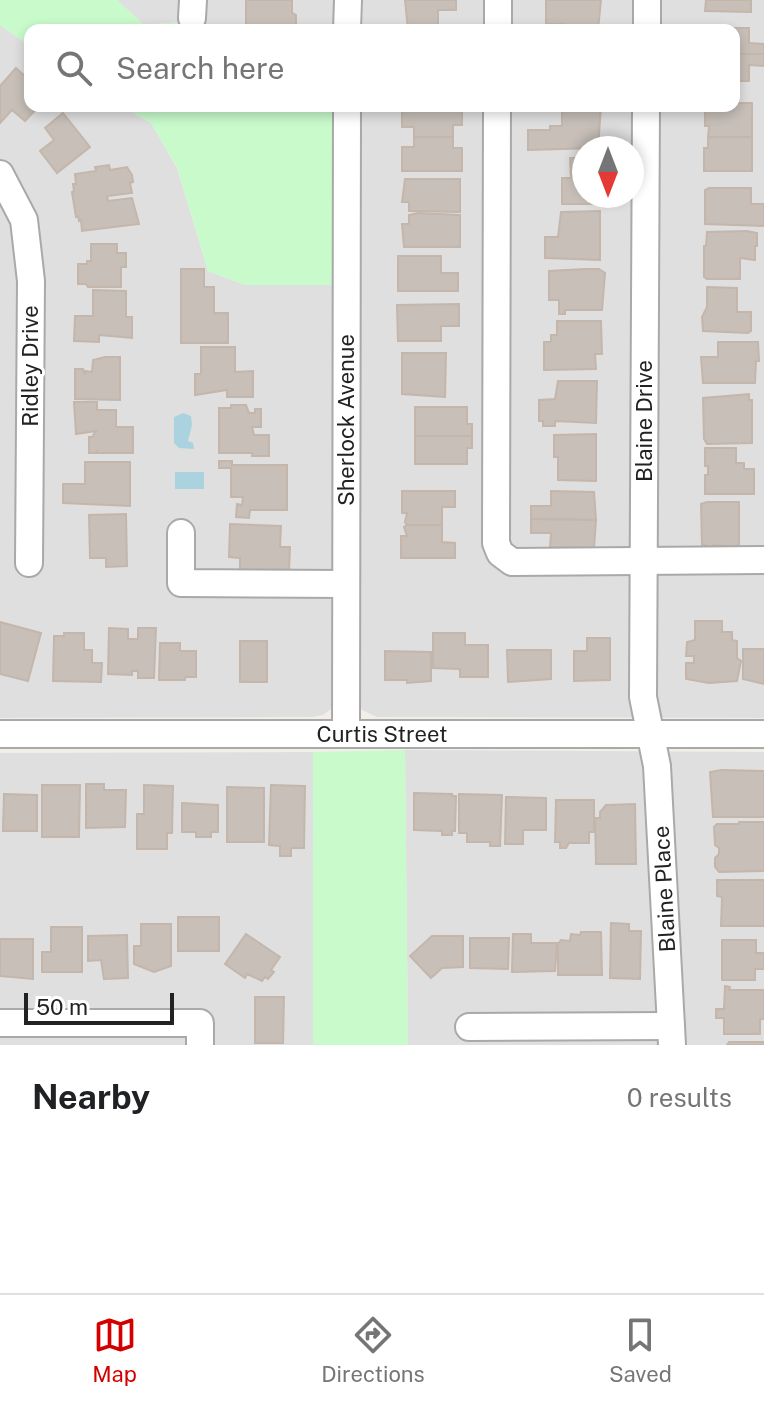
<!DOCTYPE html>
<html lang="en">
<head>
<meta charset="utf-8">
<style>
  body { margin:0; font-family:"Public Sans",sans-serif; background:#f2f2f2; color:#202124 }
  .compass { position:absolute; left:572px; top:136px; width:72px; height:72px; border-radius:50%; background:#fff; box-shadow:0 4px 12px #0003; rotate:180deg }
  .scale { position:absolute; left:24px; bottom:20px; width:150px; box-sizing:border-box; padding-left:8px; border:4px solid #222; border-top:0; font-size:22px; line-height:28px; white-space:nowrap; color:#222; -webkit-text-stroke:6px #fff; paint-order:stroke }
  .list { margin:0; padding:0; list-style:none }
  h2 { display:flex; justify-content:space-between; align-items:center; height:104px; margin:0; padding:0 32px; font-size:34px }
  h2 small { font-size:26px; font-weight:400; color:#757577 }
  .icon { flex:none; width:44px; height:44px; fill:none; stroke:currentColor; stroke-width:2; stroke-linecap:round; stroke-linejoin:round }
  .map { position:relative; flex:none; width:764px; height:1045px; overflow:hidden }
  .search { position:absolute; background:#fff; box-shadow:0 4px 12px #0003; left:24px; right:24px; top:24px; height:88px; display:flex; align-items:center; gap:20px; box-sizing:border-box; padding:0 28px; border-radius:16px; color:#757577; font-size:30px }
  .sheet { height:248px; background:#fff }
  nav { display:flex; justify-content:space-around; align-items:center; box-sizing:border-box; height:112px; border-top:2px solid #e0e0e0; background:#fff; font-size:22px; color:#757577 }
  nav a { display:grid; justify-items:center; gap:4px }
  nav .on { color:#d40000 }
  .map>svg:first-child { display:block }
</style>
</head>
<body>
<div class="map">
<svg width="764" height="1045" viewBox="0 0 764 1045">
  <rect width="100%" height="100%" fill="#f2efe9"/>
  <!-- residential -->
  <g fill="#e0dfdf" fill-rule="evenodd">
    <path d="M117,0h219v30h-126l-2,-5 -27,-3 -37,3z"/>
    <path d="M363,0h401v718l-387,-1 -15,-7 -3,-10 3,-594h372v-76h-372zM584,148h48v48h-48z"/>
    <path d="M0,25l30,21v60h92l29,17 26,45 31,103 37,14h91l-3,416 -2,8 -8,6 -10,2 -313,1z"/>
    <path d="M405,750l359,2v293h-356z"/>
    <path d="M313,752v293h-313v-292z"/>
  </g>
  <!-- park -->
  <g fill="#c8facc">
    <path d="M0,0h117l27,25 37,-3 27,3 2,5h-180v16l-30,-21z"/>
    <path d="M122,106h214v179h-91l-37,-14 -31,-104 -26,-44z"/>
    <path d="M405,750l3,295h-95v-293z"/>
  </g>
  <!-- water -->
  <g fill="#aad3df">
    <path d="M183,413l8,3 1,9 -4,16 5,2 1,6 -15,-1 -5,-5v-26z"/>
    <rect x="175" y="472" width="29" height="17"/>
  </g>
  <!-- building -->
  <g fill="#c7bfb8" stroke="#c4b6ab" stroke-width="2">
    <path d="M246,0h46v13l4,2v15h-50z"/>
    <path d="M405,0h51v10h-18v20h-30z"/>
    <path d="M546,0h55l-3,30h-33v-6h-19z"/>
    <path d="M706,0h45v12l-46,-1z"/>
    <path d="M710,28h39v15l15,1v10h-30v-24h-24z"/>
    <path d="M734,54h30v12l-15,-1v16h-15z"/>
    <path d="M16,68l14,13v25h9l-14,15 -13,-11 -12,13v-37z"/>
    <path d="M734,103h18v34h-44l1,-11h-4v-20h29z"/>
    <path d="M402,106h60v19h-9v12h-39v-10h-12z"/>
    <path d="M601,106l-3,42 -70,2v-20h22v-4h12v-19z"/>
    <path d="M63,113l27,34 -33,26 -17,-22 14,-11 -9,-12z"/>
    <path d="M414,137h39v11h9v23h-60v-24h12z"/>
    <path d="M708,137h44v34h-48v-23h4z"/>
    <path d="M570,158h14v38h17v8h-39v-26h9z"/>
    <path d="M109,165l1,5 17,-3 5,8 1,7 -3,1 2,10 -25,3 1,5 24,-3 7,26 -57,7 -1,-11 -2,1 -1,-5 -2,1 -4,-25 2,-1 -1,-7h3l-1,-10 21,-3 -1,-4z"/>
    <path d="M405,179h55v33l-51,-1v-9h-7z"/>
    <path d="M709,188h42v16h13v22l-59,-2v-34z"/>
    <path d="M600,211v49l-55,-2v-21h13l3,-25z"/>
    <path d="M418,213l42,2v32h-56l-2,-23h7v-9z"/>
    <path d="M747,231l10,2v13h-2v14l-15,-2v21h-33l-3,-2v-31h2l1,-14z"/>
    <path d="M91,244h26v9h9v14h-5v20h-33l-2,-3h-8v-20h9v-3h4z"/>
    <path d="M398,256h43v17h17v18h-60z"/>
    <path d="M181,269h23v18h10v26h14v30h-47z"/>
    <path d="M584,269h15l6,4 -3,37h-37v4h-6v-14h-10v-29z"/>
    <path d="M707,287l30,1v24h14v19l-3,2 -45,-2 -1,-14 5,-10z"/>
    <path d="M93,290l33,1v26h6v21l-33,-3v7l-25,-1 1,-25h18z"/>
    <path d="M459,304v22h-18v15h-43l-1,-36z"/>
    <path d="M557,321h44l1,33h-7l1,15 -52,1v-28h7v-7h6z"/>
    <path d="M718,342h40l1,19h-3l-1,22h-52l-2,-26h17z"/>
    <path d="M201,347h34v25l18,-1v26h-26v-7l-32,5v-21h6z"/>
    <path d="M402,353h44l-1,44 -43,-3z"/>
    <path d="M105,357h15v43l-45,-1v-30h8l2,6v-4l7,1 1,-12z"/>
    <path d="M558,381h39l-1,42 -41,-2v5h-12v-5h-4v-21l16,-1z"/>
    <path d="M749,394v6h3v43l-45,1 -3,-5 -1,-41z"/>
    <path d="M74,402h23v8h19v17h17v26h-36v-3l-1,3h-7v-16h3l4,-6 -20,3z"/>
    <path d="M231,405h15l3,8h6v-4h6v18h-9l2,8h15v21h-17v-3h-33v-45h12z"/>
    <path d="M415,407h52v17h5v12h-57z"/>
    <path d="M596,434v47l-38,-1v-23h-4v-22z"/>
    <path d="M415,436h57v12h-5v16h-52z"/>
    <path d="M705,448h31v15h8v6h10v25h-49v-19h3v-9h-3z"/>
    <path d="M219,461h13v4h55v45h-37l-1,8 -13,-1 1,-13 5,1 1,-8h-12v-29h-12z"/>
    <path d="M85,462h45v44l-67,-3v-19h22z"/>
    <path d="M402,491h53v16h-13v18h-35l-2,-3 2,-9h-5z"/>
    <path d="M551,491l43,1 2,28 -65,-1v-13h20z"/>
    <path d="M707,502h32v45l-26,-2v3h-7v-3h-4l-1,-41z"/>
    <path d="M126,514l1,52 -21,1v-9h-16l-1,-43z"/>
    <path d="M531,519l65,1 -2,28 -44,-1 1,-14h-20z"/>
    <path d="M230,524l51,2 -1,21h10l-1,24 -49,-1v-12l-11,-1z"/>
    <path d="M407,525h35v17l13,1v15h-54v-22h6l-3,-9z"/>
    <path d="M695,621h27v11h10v8l5,1v17l4,3 -4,20 -28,2 -23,-4v-16h8v-7h-8l1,-14 8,-2z"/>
    <path d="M0,622l41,11 -13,48 -28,-7z"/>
    <path d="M109,628l19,1v10h10v-11h18l-2,50h-16v-7h-6v4l-24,-1z"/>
    <path d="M64,633h20v17h8v13h10l-1,19 -48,-1 1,-45h10z"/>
    <path d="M433,633h32v12h23v32h-28v-8l-27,-1z"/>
    <path d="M587,638h23v42l-36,1v-30h13z"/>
    <rect x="240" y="641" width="27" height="41"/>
    <path d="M160,643h20v8h16v26h-11v3h-26z"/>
    <path d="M743,649h21v35l-21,-5z"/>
    <path d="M507,650h44v29l-43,3z"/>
    <path d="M385,651l46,1v29l-24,2v-3h-22z"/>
    <path d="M721,770l43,1v46h-51l-3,-45z"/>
    <path d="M86,784h18v6h22l-1,37 -39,1z"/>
    <path d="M42,785h38l-1,52h-37z"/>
    <path d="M144,785l29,1 -1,47h-5v16h-30v-35h7z"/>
    <path d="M271,785l34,1 -1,62h-13v8h-11v-10l-11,-1z"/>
    <path d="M227,787l37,1v54h-37z"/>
    <path d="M414,793l38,1v2h4l-1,35h-3v4h-10v-4l-28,-1z"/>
    <path d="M4,794l33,1v36h-34z"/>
    <path d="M459,794l43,1 -2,51h-10v-4h-23v-9h-8z"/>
    <path d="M506,797l40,1v32h-23v14h-18z"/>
    <path d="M556,800h38v32h-5v11h-20l-3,5h-6v-6h-5z"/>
    <path d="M182,803l36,2v27h-7v5h-15v-5h-14z"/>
    <path d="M635,804l1,60h-40l-1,-46h5v-6l6,-7z"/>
    <path d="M739,822h25v49l-45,1 -4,-5v-9l4,-4v-6l-4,-3 -1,-18 3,-3h22z"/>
    <path d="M717,880h47v46h-43l1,-29 -5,-1z"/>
    <rect x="178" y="917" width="41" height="34"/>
    <path d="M611,923l18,1v7h12l-1,48 -30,-1z"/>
    <path d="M141,924h30v42l-17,6 -20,-8v-18h7z"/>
    <path d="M51,927h31v45h-40v-20h9z"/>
    <path d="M581,932h20l1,43h-44v-31l3,-4 9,1 1,-7 9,1z"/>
    <path d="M246,934l34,23 -9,13 3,2 -6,7 -3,-2 -3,4 -15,-7 -2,4 -20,-14z"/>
    <path d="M513,934h18v9h26l-2,28 -43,1z"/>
    <path d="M127,935l1,43 -24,1 -3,-19 -13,1v-25z"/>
    <path d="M432,936h31v31l-21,1 -11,10 -21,-22z"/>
    <path d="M470,938h39l-1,31 -38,-1z"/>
    <path d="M0,939h33v40l-33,-3z"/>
    <path d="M722,940h34v13h8v16h-9v11h-33z"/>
    <path d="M725,986l5,1 -1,3h35v29h-4v15h-36v-16h-8v-9h8z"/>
    <path d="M255,997h29l-1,46h-28z"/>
    <path d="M729,1042h35v3h-37z"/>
  </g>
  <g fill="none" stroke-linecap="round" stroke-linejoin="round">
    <!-- minor casing -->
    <g stroke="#a9a9a9" stroke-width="30">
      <g id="minor">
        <path d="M192,18l1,-18"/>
        <path d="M347,30l1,-30"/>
        <path d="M498,30v-30"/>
        <path d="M647,30v-30"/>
        <path d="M497,106l-1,437 4,10 12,9 252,-2"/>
        <path d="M646,106l-3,591 14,69 15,279"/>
        <path d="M0,174l24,46 7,61 -2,282"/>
        <path d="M181,533v50l164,1"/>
        <path d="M0,734h764"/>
        <path d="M346,734l1,-628"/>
        <path d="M0,1023h200v22"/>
        <path d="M469,1027l202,-1"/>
      </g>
    </g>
    <!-- minor -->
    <use href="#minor" stroke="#fff" stroke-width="26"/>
  </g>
  <g text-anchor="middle" stroke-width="6" stroke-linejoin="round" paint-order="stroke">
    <!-- street labels -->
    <g font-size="22" fill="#222" stroke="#fff">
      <text transform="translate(30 366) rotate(-90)" y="8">Ridley Drive</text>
      <text transform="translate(346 420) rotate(-90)" y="8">Sherlock Avenue</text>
      <text transform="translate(644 421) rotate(-90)" y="8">Blaine Drive</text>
      <text x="382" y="742">Curtis Street</text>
      <text transform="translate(664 889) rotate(-93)" y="8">Blaine Place</text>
    </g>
  </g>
</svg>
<svg class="compass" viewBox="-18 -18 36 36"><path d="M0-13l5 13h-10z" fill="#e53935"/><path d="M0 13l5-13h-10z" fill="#757577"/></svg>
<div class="scale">50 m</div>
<div class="search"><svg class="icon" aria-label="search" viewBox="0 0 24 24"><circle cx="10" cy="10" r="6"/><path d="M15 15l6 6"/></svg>Search here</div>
</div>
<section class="sheet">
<h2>Nearby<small>0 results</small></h2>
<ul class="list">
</ul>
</section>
<nav>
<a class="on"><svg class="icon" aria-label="map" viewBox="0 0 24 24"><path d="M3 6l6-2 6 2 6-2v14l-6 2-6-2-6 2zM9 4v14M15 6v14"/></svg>Map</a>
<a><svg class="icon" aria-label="directions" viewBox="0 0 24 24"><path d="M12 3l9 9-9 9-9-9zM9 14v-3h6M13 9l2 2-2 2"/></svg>Directions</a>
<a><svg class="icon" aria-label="saved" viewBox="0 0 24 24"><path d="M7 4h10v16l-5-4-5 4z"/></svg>Saved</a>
</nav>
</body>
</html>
